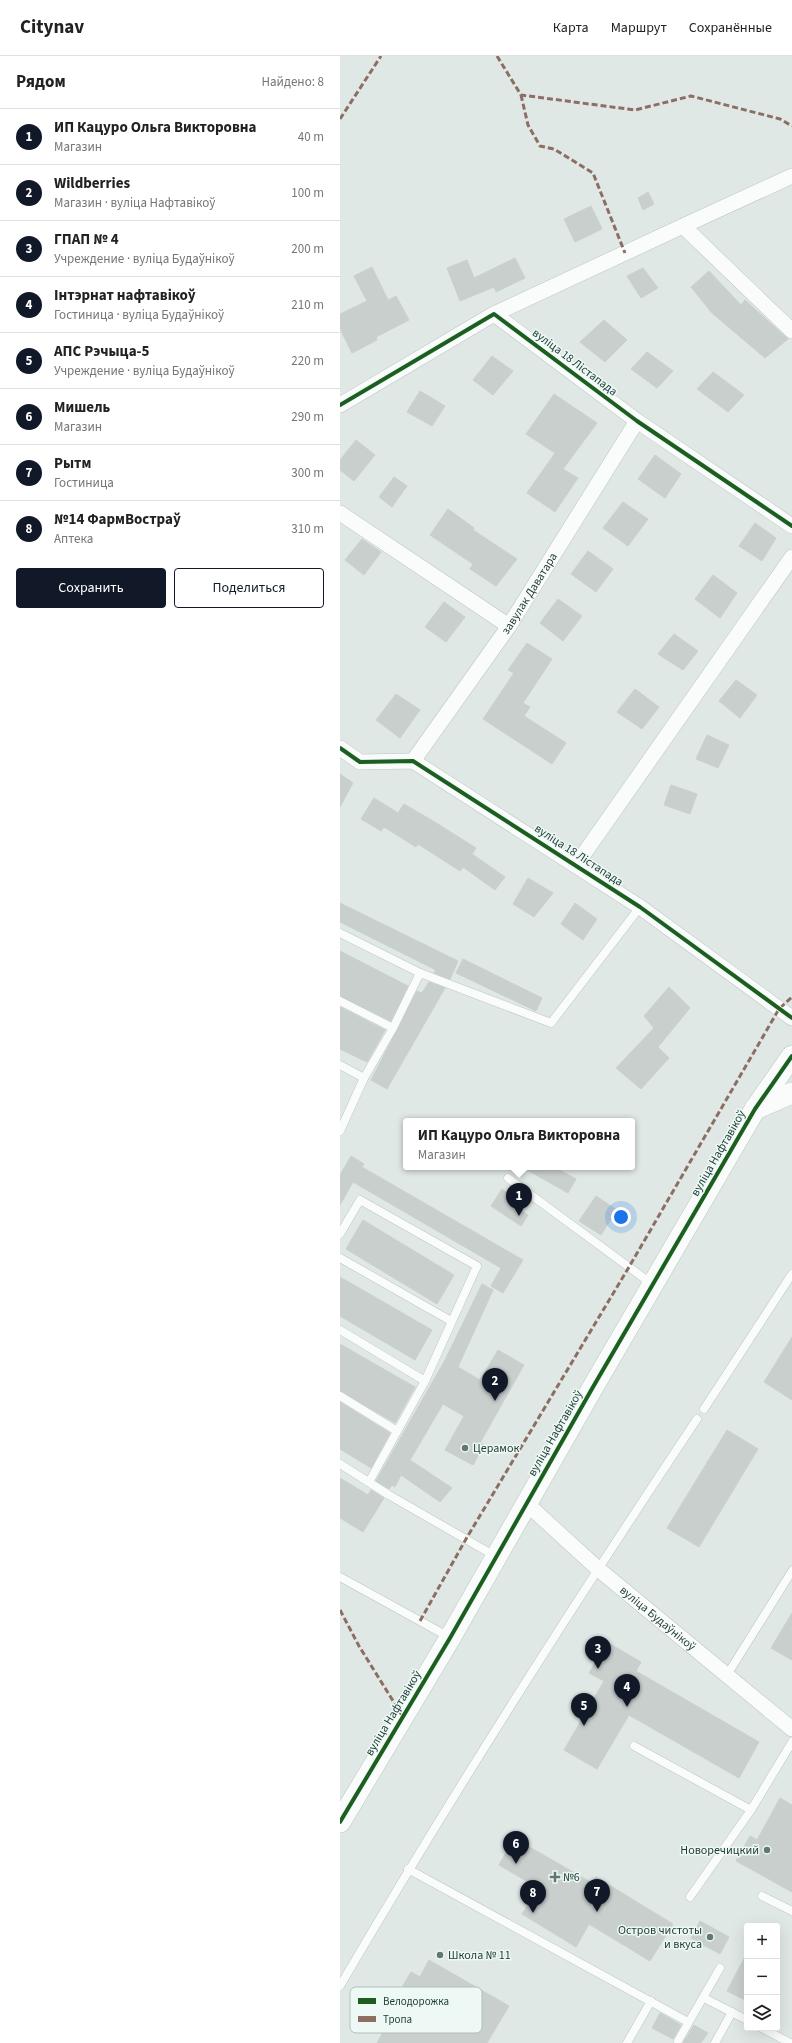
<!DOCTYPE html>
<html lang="ru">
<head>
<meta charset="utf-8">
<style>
  body { margin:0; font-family:"Source Sans 3",sans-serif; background:#f6f6f6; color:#222 }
  .controls { position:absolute; right:12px; bottom:12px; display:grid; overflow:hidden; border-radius:4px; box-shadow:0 4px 16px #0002 }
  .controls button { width:36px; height:36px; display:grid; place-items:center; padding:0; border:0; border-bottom:1px solid #e0e0e0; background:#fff; color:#222; font:20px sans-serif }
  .you { position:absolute; left:281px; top:1161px; width:14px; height:14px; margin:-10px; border:3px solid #fff; border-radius:50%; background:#1a73e8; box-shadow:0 0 0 6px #1a73e833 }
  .badge { display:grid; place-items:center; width:26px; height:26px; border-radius:50%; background:#111827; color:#fff; font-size:13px; font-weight:700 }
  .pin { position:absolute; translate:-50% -33px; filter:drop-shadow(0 1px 2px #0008) }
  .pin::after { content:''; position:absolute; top:21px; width:14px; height:12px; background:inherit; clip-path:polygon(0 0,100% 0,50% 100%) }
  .popup { position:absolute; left:63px; top:1062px; width:232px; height:52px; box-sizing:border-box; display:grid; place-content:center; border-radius:4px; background:#fff; filter:drop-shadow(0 1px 3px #0005); font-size:13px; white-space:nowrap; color:#767676 }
  .popup b { font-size:15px; color:#222 }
  .popup::after { content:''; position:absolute; left:50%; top:100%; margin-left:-8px; border:8px solid transparent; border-top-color:#fff }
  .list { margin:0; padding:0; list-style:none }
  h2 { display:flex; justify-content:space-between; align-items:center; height:52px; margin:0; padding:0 16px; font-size:17px }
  h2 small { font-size:13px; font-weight:400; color:#767676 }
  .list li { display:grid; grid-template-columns:26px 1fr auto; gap:12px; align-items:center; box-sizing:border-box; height:56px; padding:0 16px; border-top:1px solid #e0e0e0 }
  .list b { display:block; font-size:15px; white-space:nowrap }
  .list p { margin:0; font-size:13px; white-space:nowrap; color:#767676 }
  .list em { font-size:13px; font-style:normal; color:#767676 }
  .actions { display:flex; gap:8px; padding:12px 16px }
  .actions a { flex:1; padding:9px 0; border:1px solid #111827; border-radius:4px; text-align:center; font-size:14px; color:#111827 }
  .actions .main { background:#111827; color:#fff }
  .icon { flex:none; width:22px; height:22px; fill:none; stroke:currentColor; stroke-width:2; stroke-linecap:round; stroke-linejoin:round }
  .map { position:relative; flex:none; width:452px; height:1987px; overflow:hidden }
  header { display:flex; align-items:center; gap:24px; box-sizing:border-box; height:56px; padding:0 20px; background:#fff; border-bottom:1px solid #e0e0e0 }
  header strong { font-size:19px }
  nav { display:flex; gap:22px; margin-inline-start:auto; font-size:14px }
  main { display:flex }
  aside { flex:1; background:#fff }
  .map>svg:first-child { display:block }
</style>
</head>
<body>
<header>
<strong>Citynav</strong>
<nav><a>Карта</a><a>Маршрут</a><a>Сохранённые</a></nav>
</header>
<main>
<aside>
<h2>Рядом<small>Найдено: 8</small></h2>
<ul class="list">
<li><span class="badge">1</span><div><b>ИП Кацуро Ольга Викторовна</b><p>Магазин</p></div><em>40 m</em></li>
<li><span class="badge">2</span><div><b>Wildberries</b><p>Магазин · вуліца Нафтавікоў</p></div><em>100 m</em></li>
<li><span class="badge">3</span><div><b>ГПАП № 4</b><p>Учреждение · вуліца Будаўнікоў</p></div><em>200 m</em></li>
<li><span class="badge">4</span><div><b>Інтэрнат нафтавікоў</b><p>Гостиница · вуліца Будаўнікоў</p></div><em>210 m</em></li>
<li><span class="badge">5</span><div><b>АПС Рэчыца-5</b><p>Учреждение · вуліца Будаўнікоў</p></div><em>220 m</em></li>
<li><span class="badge">6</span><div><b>Мишель</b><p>Магазин</p></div><em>290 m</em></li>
<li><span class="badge">7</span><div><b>Рытм</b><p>Гостиница</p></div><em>300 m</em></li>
<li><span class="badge">8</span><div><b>№14 ФармВостраў</b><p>Аптека</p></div><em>310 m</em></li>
</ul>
<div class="actions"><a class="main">Сохранить</a><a>Поделиться</a></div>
</aside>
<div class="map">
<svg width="452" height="1987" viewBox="0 0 452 1987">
  <rect width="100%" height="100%" fill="#e0e8e6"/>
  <!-- building -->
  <g fill="#c8cfcd" stroke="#c9d1cf">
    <path d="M308,136l6,12 -11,6 -5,-12z"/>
    <path d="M251,150l11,23 -27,13 -11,-23z"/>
    <path d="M175,202l10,20 -29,14 -2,-5 -34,14 -13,-33 20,-8 7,18z"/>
    <path d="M32,211l16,33 8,-4 13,24 -33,17 1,3 -25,13 -12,-24v-15l27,-13 -13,-25z"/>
    <path d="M303,212l15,20 -17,10 -14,-22z"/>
    <path d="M369,215l32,34 4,-5 43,39 -23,19 -53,-45 -21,-26z"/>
    <path d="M264,264l23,20 -22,22 -25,-20z"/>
    <path d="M307,296l26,19 -16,17 -26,-19z"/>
    <path d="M152,300l21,15 -20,24 -20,-15z"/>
    <path d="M373,316l31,23 -16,17 -31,-23z"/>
    <path d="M80,335l25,15 -13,20 -25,-14z"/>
    <path d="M214,338l43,29 -34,46 15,9 -23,34 -28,-19 28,-40 -29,-19z"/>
    <path d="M16,384l19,15 -21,26 -14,-11v-10z"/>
    <path d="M315,399l26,19 -16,24 -27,-19z"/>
    <path d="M54,421l13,9 -15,21 -13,-10z"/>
    <path d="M283,446l25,17 -20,27 -25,-18z"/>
    <path d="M108,453l26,19 -1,2 44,29 -21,27 -26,-17 3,-5 -43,-29z"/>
    <path d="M415,467l21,15 -14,23 -23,-15z"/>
    <path d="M22,483l19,13 -17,23 -19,-15z"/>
    <path d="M248,495l25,18 -17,23 -25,-18z"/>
    <path d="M373,519l24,18 -17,25 -25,-19z"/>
    <path d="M218,543l24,17 -19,25 -23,-18z"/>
    <path d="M104,546l21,15 -19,25 -21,-15z"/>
    <path d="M334,578l24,17 -15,19 -25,-16z"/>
    <path d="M187,587l25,16 -29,44 7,4 -6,9 42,27 -14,21 -69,-45 31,-46 -6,-3z"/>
    <path d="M396,624l21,15 -17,23 -21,-17z"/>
    <path d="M295,633l24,18 -17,22 -25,-17z"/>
    <path d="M56,638l24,16 -20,28 -24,-18z"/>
    <path d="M367,679l22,10 -11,23 -22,-9z"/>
    <path d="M0,718l13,9 -13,24z"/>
    <path d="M331,729l26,9 -7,20 -26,-9z"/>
    <path d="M34,742l24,15 6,-9 29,17 43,27 -4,6 33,23 -10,13 -32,-23 -3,4 -42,-27 -2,3 -32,-20 -3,4 -20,-12z"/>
    <path d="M188,822l25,15 -19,24 -21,-13z"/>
    <path d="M0,847l118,58 -8,18 -16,-6 2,-3 -96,-48z"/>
    <path d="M235,847l22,16 -14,21 -22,-16z"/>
    <path d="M0,895l68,35 -17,35 -51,-25z"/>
    <path d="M123,903l79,39 -6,13 -80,-38z"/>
    <path d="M89,926l16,6 -58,101 -16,-9 46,-89 5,2z"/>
    <path d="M329,931l21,21 -32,39 11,11 -28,31 -25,-21 38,-40 -10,-12z"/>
    <path d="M0,951l45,23 -18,32 -27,-13z"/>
    <path d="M11,1100l13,8 -2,3 161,93 -20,33 -12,-7 10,-18 -148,-86 -13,23v-30z"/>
    <path d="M182,1111h32l22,12 -8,14z"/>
    <path d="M162,1133l6,5 2,-2 13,8 -5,8 10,7 -7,11 -30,-20z"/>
    <path d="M256,1140l21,14 -16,25 -22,-14z"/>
    <path d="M23,1164l91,55 -17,29 -91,-55z"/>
    <path d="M0,1221l92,53 -17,30 -75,-44z"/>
    <path d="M142,1228l11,6 -35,77 22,13 18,-30 26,15 -44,78 4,2 -11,20 -28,-15 19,-34 -21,-12 -33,56 42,28 -12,14 -39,-27 -6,12 -3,-2 -3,4 -13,-8 69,-121z"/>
    <path d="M452,1281v63l-28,-18z"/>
    <path d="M0,1288l75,43 -20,36 -55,-32z"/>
    <path d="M0,1346l50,31 -19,35 -31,-19z"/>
    <path d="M387,1374l31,19 -59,98 -32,-19z"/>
    <path d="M0,1422l28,17 3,-5 13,8 -21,34 -23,-14z"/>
    <path d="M452,1557v47l-21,-12z"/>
    <path d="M267,1586l34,20 -5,9 123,71 -20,36 -110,-63 -32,54 -33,-19 40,-69 -15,-8z"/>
    <path d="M440,1742l12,7v87l-56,-31 14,-25 7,4z"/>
    <path d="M174,1782l78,45 4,-6 77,47 -23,37 -61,-37 -13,23 -54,-33 16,-26 -39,-23z"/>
    <path d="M360,1865l29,16 -9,17 -29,-16z"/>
    <path d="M407,1897v48l-20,-10z"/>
    <path d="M89,1904l80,46 -22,37h-110l29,-51 -5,-3 10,-17 9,5z"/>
    <path d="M320,1957l21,12 -8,14 -21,-11z"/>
    <path d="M354,1969l14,8 -7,10h-18z"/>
  </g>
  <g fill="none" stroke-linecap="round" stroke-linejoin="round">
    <!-- lane casing -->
    <g stroke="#bdc5c3" stroke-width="9">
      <g id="lane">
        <path d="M0,877l80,40 -27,55 -29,50 -24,53"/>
        <path d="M80,917l131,50 89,-116"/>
        <path d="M0,945l53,27"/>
        <path d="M0,1009l24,13"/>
        <path d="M168,1122l144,106"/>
        <path d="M0,1178l20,-34 117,66 -52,115 -56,101"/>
        <path d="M0,1202l111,63"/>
        <path d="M0,1274l85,51"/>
        <path d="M0,1340l57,35"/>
        <path d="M364,1353l88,-135"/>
        <path d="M0,1408l49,31 106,61"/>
        <path d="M0,1521l109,60"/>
        <path d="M387,1619l65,-104"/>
        <path d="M294,1690l117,64"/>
        <path d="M68,1813l280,153"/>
        <path d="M422,1840l30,15"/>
        <path d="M350,1841l61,-87 41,-68"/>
        <path d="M0,1930c113,-193 233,-381 357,-567"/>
        <path d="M364,1942l43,22"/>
        <path d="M422,1972l28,15"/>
        <path d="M338,1985l42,-73"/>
        <path d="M287,1987l24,-42"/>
        <path d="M375,1987l17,-31"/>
      </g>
    </g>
    <!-- street casing -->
    <g stroke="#bdc5c3" stroke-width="16">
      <g id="street">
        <path d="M343,170l109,-50"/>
        <path d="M154,258l189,-88 109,105"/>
        <path d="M0,349l154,-91 143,107 155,105"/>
        <path d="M0,457l169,113"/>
        <path d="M0,692l20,14 53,-1 227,146 152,111"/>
        <path id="s1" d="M73,705l96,-135 128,-205"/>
        <path d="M236,809l216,-308"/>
        <path id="s2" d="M186,1447l71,65 195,161"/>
      </g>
    </g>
    <!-- secondary casing -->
    <g stroke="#bcc6c3" stroke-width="22">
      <g id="secondary">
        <path d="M415,1053l37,-16"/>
        <path d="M0,1766l110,-184 143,-251 162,-278 37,-53"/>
      </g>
    </g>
    <!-- lane -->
    <use href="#lane" stroke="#fafcfb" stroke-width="8"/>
    <!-- street -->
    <use href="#street" stroke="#fafcfb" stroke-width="15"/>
    <!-- secondary -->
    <use href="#secondary" stroke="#fafcfb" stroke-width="21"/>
    <!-- quiet -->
    <g stroke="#8d6e63" stroke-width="3" stroke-dasharray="6 3" stroke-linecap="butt">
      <path d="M157,0l24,39 114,15 56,-14 89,23 12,7"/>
      <path d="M181,39l7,30 12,21 14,3 39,24 32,80"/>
      <path d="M0,63l41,-63"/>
      <path d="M0,1554l19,36 44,71"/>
      <path d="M80,1565l46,-82 163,-272 150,-258 13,-12"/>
    </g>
    <!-- cycleway casing -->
    <g stroke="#eef8f4" stroke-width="6">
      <g id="cycleway">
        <path d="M0,349l154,-91 143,107 155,105"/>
        <path d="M0,692l20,14 53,-1 227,146 152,111"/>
        <path d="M0,1766l110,-184 143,-251 162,-278 37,-53"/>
      </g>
    </g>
    <!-- cycleway -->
    <use href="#cycleway" stroke="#1b5e20" stroke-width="4"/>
  </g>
  <!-- markers -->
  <g fill="#617874" stroke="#eef8f4" stroke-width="1.5">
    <circle cx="125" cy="1392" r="4"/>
    <circle cx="427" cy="1794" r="4"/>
    <path d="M213 1815h4v4h4v4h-4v4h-4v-4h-4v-4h4z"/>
    <circle cx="370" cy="1881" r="4"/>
    <circle cx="100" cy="1899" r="4"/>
  </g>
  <g text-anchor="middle" stroke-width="3" stroke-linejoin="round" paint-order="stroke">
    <!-- street labels -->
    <g font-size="12" fill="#1d3c37" stroke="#eef8f4">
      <text transform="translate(235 306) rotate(37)" y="4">вуліца 18 Лістапада</text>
      <text dy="4" stroke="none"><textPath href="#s1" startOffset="204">завулак Даватара</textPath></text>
      <text transform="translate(239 799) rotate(33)" y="4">вуліца 18 Лістапада</text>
      <text transform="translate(378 1097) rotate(-60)" y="4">вуліца Нафтавікоў</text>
      <text transform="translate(215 1377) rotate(-60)" y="4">вуліца Нафтавікоў</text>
      <text dy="4" stroke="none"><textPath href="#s2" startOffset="175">вуліца Будаўнікоў</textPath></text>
      <text transform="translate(53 1657) rotate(-59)" y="4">вуліца Нафтавікоў</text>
    </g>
    <!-- poi labels -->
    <g font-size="12" fill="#1d3c37" stroke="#eef8f4" text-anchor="start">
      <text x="133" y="1396">Церамок</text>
      <text x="419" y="1798" text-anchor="end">Новоречицкий</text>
      <text x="223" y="1825">№6</text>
      <text x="362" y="1878" text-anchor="end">Остров чистоты<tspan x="362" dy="14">и вкуса</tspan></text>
      <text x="108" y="1903">Школа № 11</text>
    </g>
  </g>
  <!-- legend -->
  <rect x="10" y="1931" width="132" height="46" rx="6" fill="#eef8f4" stroke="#afc0bb" stroke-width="1"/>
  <rect x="18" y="1942" width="18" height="6" fill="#1b5e20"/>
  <rect x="18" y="1960" width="18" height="6" fill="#8d6e63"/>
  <g font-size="11" fill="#1d3c37">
    <text x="43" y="1949">Велодорожка</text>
    <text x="43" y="1967">Тропа</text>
  </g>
</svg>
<div class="controls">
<button>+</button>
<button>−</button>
<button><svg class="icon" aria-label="layers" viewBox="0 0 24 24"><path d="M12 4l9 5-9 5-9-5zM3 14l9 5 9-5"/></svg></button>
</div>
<div class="you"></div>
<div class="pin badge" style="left:179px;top:1160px">1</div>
<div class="popup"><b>ИП Кацуро Ольга Викторовна</b>Магазин</div>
<div class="pin badge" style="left:155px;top:1345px">2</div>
<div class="pin badge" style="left:258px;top:1613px">3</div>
<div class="pin badge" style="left:287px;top:1651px">4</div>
<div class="pin badge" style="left:244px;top:1670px">5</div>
<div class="pin badge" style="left:176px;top:1808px">6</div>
<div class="pin badge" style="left:257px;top:1856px">7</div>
<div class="pin badge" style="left:193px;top:1857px">8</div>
</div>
</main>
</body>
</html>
